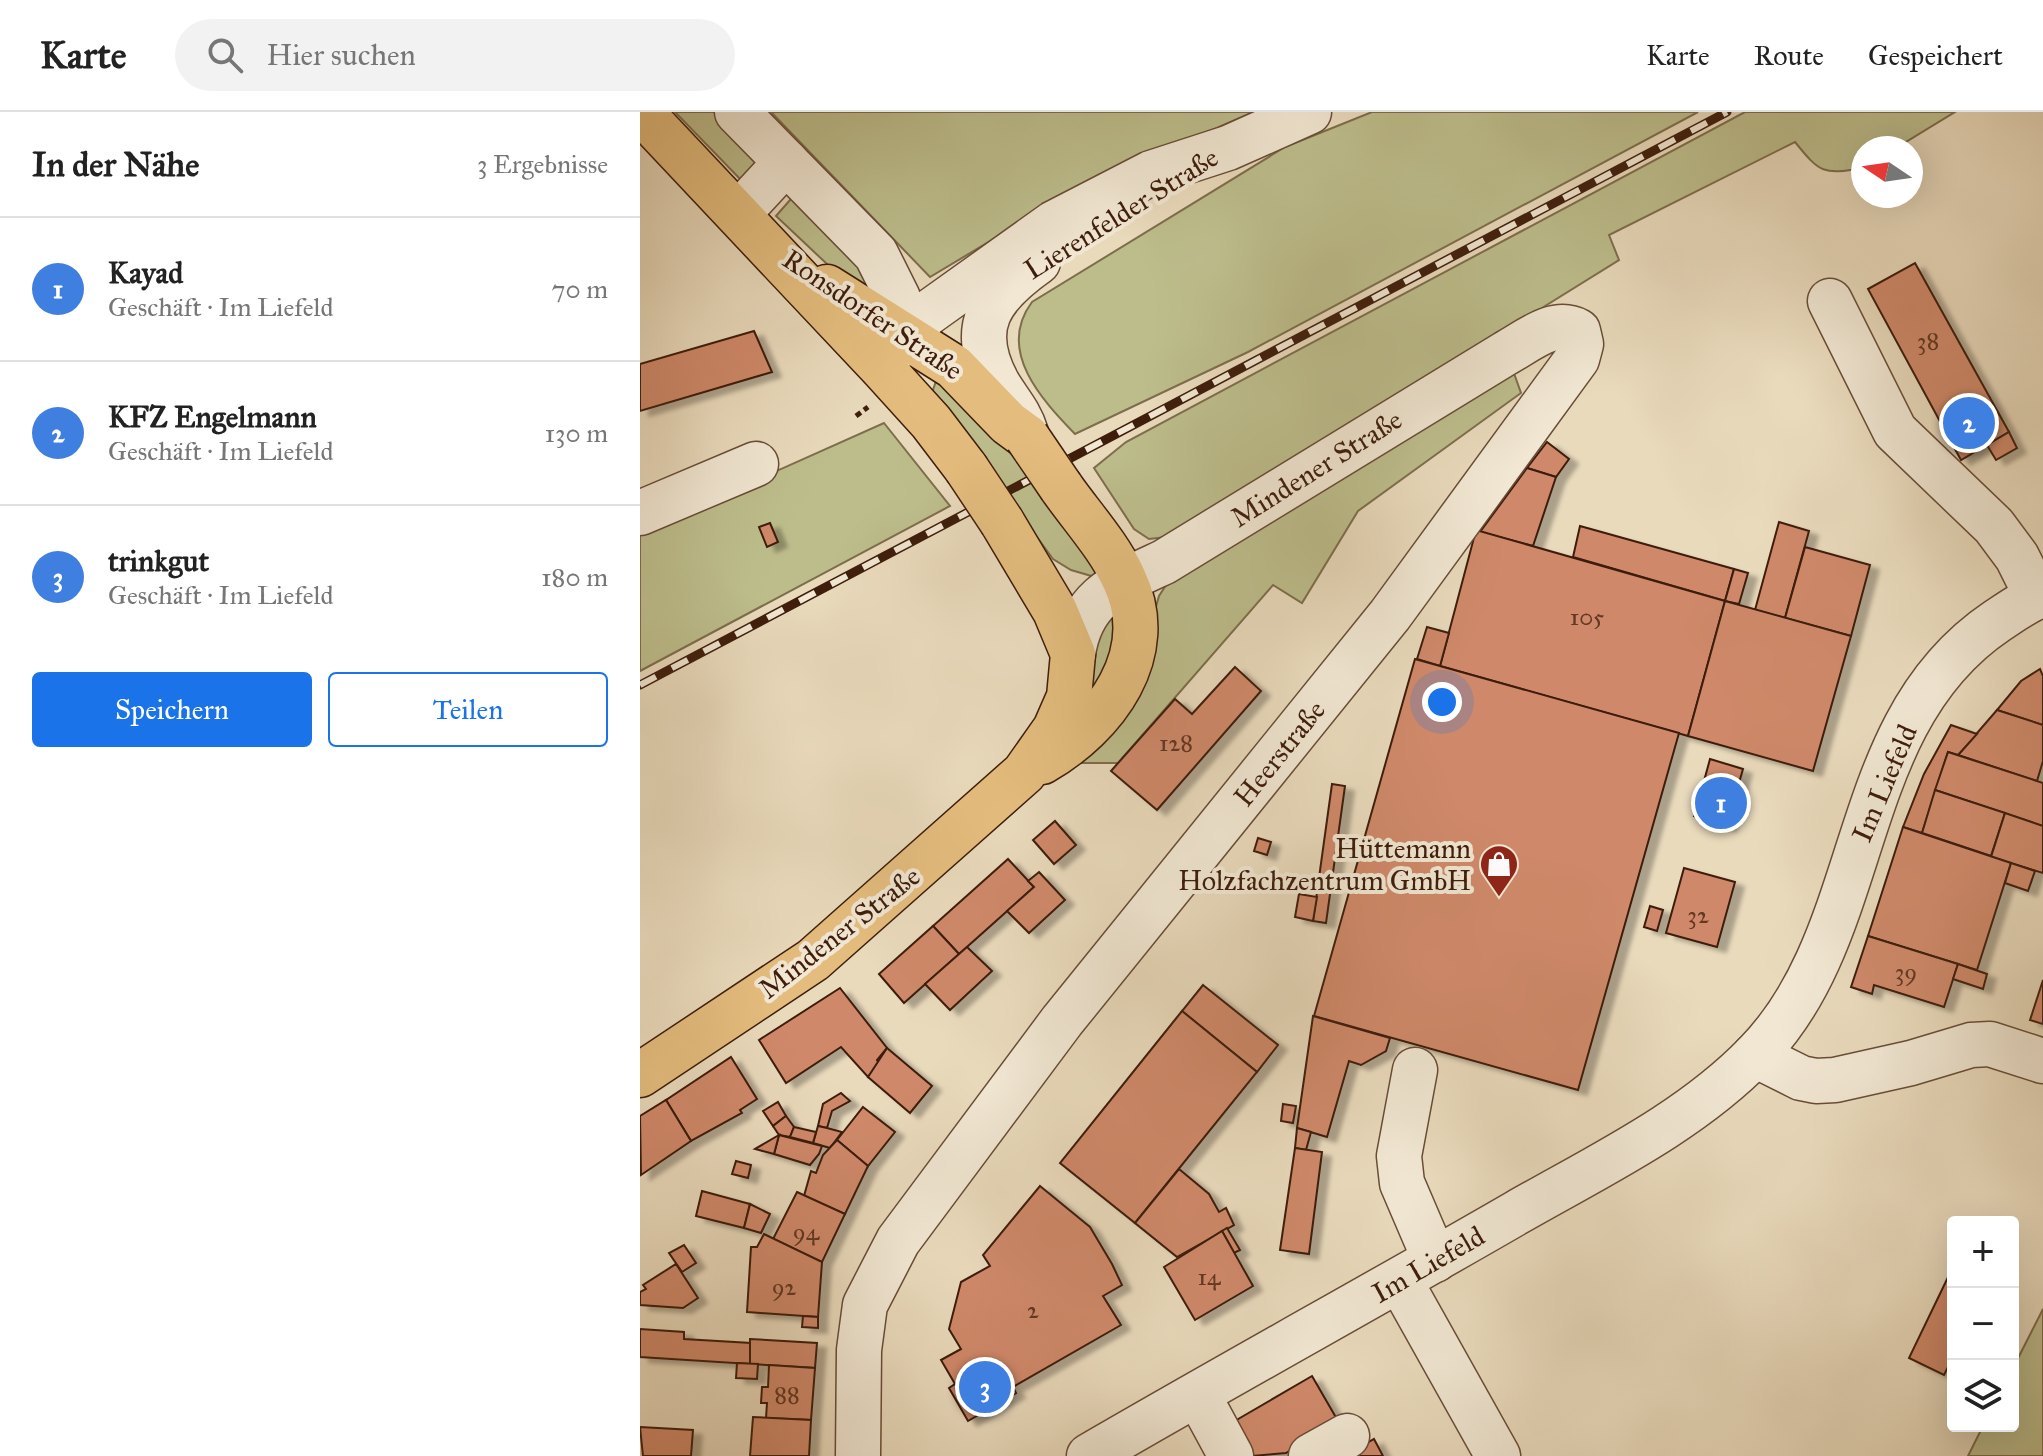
<!DOCTYPE html>
<html lang="de">
<head>
<meta charset="utf-8">
<style>
  body { margin:0; font-family:"IM FELL Great Primer",serif; background:#f2f2f2; color:#222 }
  .controls { position:absolute; right:24px; bottom:24px; display:grid; overflow:hidden; border-radius:8px; box-shadow:0 8px 32px #0002 }
  .controls button { width:72px; height:72px; display:grid; place-items:center; padding:0; border:0; border-bottom:2px solid #e0e0e0; background:#fff; color:#222; font:40px sans-serif }
  .compass { position:absolute; left:1211px; top:24px; width:72px; height:72px; border-radius:50%; background:#fff; box-shadow:0 8px 32px #0002; rotate:283deg }
  .you { position:absolute; left:802px; top:590px; width:28px; height:28px; margin:-20px; border:6px solid #fff; border-radius:50%; background:#1a73e8; box-shadow:0 0 0 12px #1a73e833 }
  .badge { display:grid; place-items:center; width:52px; height:52px; border-radius:50%; background:#1a73e8; color:#fff; font-size:26px; font-weight:700 }
  .pin { position:absolute; translate:-50% -50%; border:4px solid #fff; box-shadow:0 2px 8px #0006 }
  .list { margin:0; padding:0; list-style:none }
  h2 { display:flex; justify-content:space-between; align-items:center; height:104px; margin:0; padding:0 32px; font-size:34px }
  h2 small { font-size:26px; font-weight:400; color:#767676 }
  .list li { display:grid; grid-template-columns:52px 1fr auto; gap:24px; align-items:center; box-sizing:border-box; height:144px; padding:0 32px; border-top:2px solid #e0e0e0 }
  .list b { display:block; font-size:30px; white-space:nowrap }
  .list p { margin:0; font-size:26px; white-space:nowrap; color:#767676 }
  .list em { font-size:26px; font-style:normal; color:#767676 }
  .actions { display:flex; gap:16px; padding:24px 32px }
  .actions a { flex:1; padding:18px 0; border:2px solid #1a73e8; border-radius:8px; text-align:center; font-size:28px; color:#1a73e8 }
  .actions .main { background:#1a73e8; color:#fff }
  .icon { flex:none; width:44px; height:44px; fill:none; stroke:currentColor; stroke-width:2; stroke-linecap:round; stroke-linejoin:round }
  .map { position:relative; flex:none; width:1403px; height:1344px; overflow:hidden }
  header { display:flex; align-items:center; gap:48px; box-sizing:border-box; height:112px; padding:0 40px; background:#fff; border-bottom:2px solid #e0e0e0 }
  header strong { font-size:38px }
  nav { display:flex; gap:44px; margin-inline-start:auto; font-size:28px }
  .search { width:560px; height:72px; background:#f2f2f2; display:flex; align-items:center; gap:20px; box-sizing:border-box; padding:0 28px; border-radius:44px; color:#767676; font-size:30px }
  main { display:flex }
  aside { flex:1; background:#fff }
  .map>svg:first-child { display:block }
</style>
</head>
<body>
<header>
<strong>Karte</strong>
<div class="search"><svg class="icon" aria-label="search" viewBox="0 0 24 24"><circle cx="10" cy="10" r="6"/><path d="M15 15l6 6"/></svg>Hier suchen</div>
<nav><a>Karte</a><a>Route</a><a>Gespeichert</a></nav>
</header>
<main>
<aside>
<h2>In der Nähe<small>3 Ergebnisse</small></h2>
<ul class="list">
<li><span class="badge" style="background:#3f7fe0">1</span><div><b>Kayad</b><p>Geschäft · Im Liefeld</p></div><em>70 m</em></li>
<li><span class="badge" style="background:#3f7fe0">2</span><div><b>KFZ Engelmann</b><p>Geschäft · Im Liefeld</p></div><em>130 m</em></li>
<li><span class="badge" style="background:#3f7fe0">3</span><div><b>trinkgut</b><p>Geschäft · Im Liefeld</p></div><em>180 m</em></li>
</ul>
<div class="actions"><a class="main">Speichern</a><a>Teilen</a></div>
</aside>
<div class="map">
<svg width="1403" height="1344" viewBox="0 0 1403 1344">
  <defs>
    <filter id="shadow"><feDropShadow dx="9" dy="5" stdDeviation="2" flood-color="#0004"/></filter>
  </defs>
  <rect width="100%" height="100%" fill="#e9dabc"/>
  <filter id="stains"><feTurbulence type="fractalNoise" baseFrequency=".0025" numOctaves="4"/><feColorMatrix values="0 0 0 0 .2 0 0 0 0 .09 0 0 0 0 .02 0 0 0 .5 -.17"/></filter>
  <radialGradient id="worn" r=".72"><stop offset=".6" stop-color="#630" stop-opacity="0"/><stop offset="1" stop-color="#630" stop-opacity=".3"/></radialGradient>
  <!-- green -->
  <g fill="#bdbd8c" stroke="#7e6d4c" stroke-width="2">
    <path d="M35,0h43l45,47 -20,23z"/>
    <path d="M131,0h482l-179,79 -144,86z"/>
    <path d="M732,0h326l-450,240 -173,82c-34,-35 -79,-84 -43,-132l253,-155z"/>
    <path d="M1105,0h210l-59,36h-33v20c-40,7 -43,5 -68,-26l-186,93 10,25 -443,276 -27,3 -15,-10 -40,-61 32,-26z"/>
    <path d="M157,80l74,82 -7,18 -19,-11 -69,-65z"/>
    <path d="M871,253l10,28 -163,118 -56,92 -29,-18 -155,178h-38l46,-51 33,-116 9,-14z"/>
    <path d="M296,269l30,10 133,182 -4,4 -24,-7 -18,-11 -121,-166z"/>
    <path d="M244,311l66,83 -310,165v-139z"/>
    <path d="M476,495l3,32 -30,69 1,-61z"/>
    <path d="M1403,1197v147h-75l15,-30h30v-58z"/>
  </g>
  <!-- building -->
  <g fill="#cf896b" stroke="#3e1d0b" stroke-width="2" filter="url(#shadow)">
    <path d="M1275,151l94,169 -48,28 -93,-171z"/>
    <path d="M114,219l18,41 -132,39v-47z"/>
    <path d="M1369,320l8,16 -21,12 -9,-15z"/>
    <path d="M907,330l22,17 -13,18 -29,-9z"/>
    <path d="M887,356l29,9 -23,69 -53,-14z"/>
    <path d="M1139,410l30,9 -24,87 -30,-8z"/>
    <path d="M130,411l8,19 -11,5 -8,-20z"/>
    <path d="M940,414l154,43 -9,32 -152,-44z"/>
    <path d="M836,418l249,71 -37,135 -248,-70z"/>
    <path d="M1165,435l65,18 -19,71 -66,-18z"/>
    <path d="M1094,457l14,4 -9,31 -14,-3z"/>
    <path d="M1085,489l126,35 -38,135 -125,-35z"/>
    <path d="M787,515l22,6 -9,33 -23,-7z"/>
    <path d="M775,547l264,74 -101,357 -264,-74z"/>
    <path d="M595,555l26,24 -104,119 -46,-39 64,-72 17,15z"/>
    <path d="M1400,557l3,7v49l-46,-15 24,-29z"/>
    <path d="M1357,598l46,15v36l-6,20 -79,-26z"/>
    <path d="M1311,613l26,9 -19,21 -10,-3 -26,81 -19,-6 21,-53z"/>
    <path d="M1308,640l95,31v43l-108,-36z"/>
    <path d="M1070,647l33,10 -6,21 -33,-9z"/>
    <path d="M1064,669l33,9 -10,36 -33,-10z"/>
    <path d="M692,672l13,2 -19,137 -13,-2z"/>
    <path d="M1295,678l70,23 -14,43 -69,-23z"/>
    <path d="M1365,701l38,13v47l-52,-16z"/>
    <path d="M415,709l21,24 -22,19 -21,-24z"/>
    <path d="M1263,715l108,36 -34,107 -109,-34z"/>
    <path d="M618,726l13,4 -4,13 -13,-4z"/>
    <path d="M368,747l26,28 -75,67 -26,-28z"/>
    <path d="M1371,751l24,8 -7,20 -23,-8z"/>
    <path d="M1044,756l51,14 -18,65 -51,-14z"/>
    <path d="M399,760l26,28 -36,33 -22,-22 27,-24 -6,-6z"/>
    <path d="M659,782l18,3 -4,24 -18,-4z"/>
    <path d="M1010,794l13,4 -6,21 -13,-4z"/>
    <path d="M293,814l26,28 -55,49 -25,-29z"/>
    <path d="M1228,824l90,28 -14,43 -70,-22 -2,9 -21,-7z"/>
    <path d="M327,835l25,24 -42,39 -25,-26z"/>
    <path d="M1318,852l29,10 -4,15 -30,-10z"/>
    <path d="M1403,868v44l-13,-4z"/>
    <path d="M563,873l75,60 -21,27 -75,-61z"/>
    <path d="M200,876l47,60 -10,12 2,3 -11,14 -27,-30 -55,36 -27,-43z"/>
    <path d="M542,899l75,61 -122,151 -75,-60z"/>
    <path d="M673,904l77,22 -4,13 -25,14 -12,-4 -22,76 -30,-9z"/>
    <path d="M247,936l45,38 -22,27 -42,-36z"/>
    <path d="M91,945l26,42 -17,11 2,3 -51,28 -25,-41z"/>
    <path d="M201,981l9,8 -18,10 -5,17 -9,-2 5,-22z"/>
    <path d="M26,988l25,41 -50,34 -1,-59z"/>
    <path d="M138,990l8,14 -13,10 -10,-15z"/>
    <path d="M643,992l13,2 -3,17 -12,-2z"/>
    <path d="M223,995l32,25 -27,34 -31,-26z"/>
    <path d="M146,1004l8,11 -4,10 -11,-2 -6,-9z"/>
    <path d="M178,1014l9,2 15,4 -12,16 -17,-5z"/>
    <path d="M154,1015l22,5 -3,11 -23,-6z"/>
    <path d="M657,1016l14,4 -5,18 -11,-2z"/>
    <path d="M139,1023l43,11 -3,8 -9,11 -36,-11z"/>
    <path d="M139,1023l-5,19 -19,-5z"/>
    <path d="M197,1028l31,26 -23,48 -41,-18 7,-25 5,2 7,-18z"/>
    <path d="M655,1036l27,4 -13,102 -29,-4z"/>
    <path d="M96,1049l15,4 -3,13 -16,-4z"/>
    <path d="M539,1057l30,25 10,18 7,-4 8,17 -57,32 -42,-34z"/>
    <path d="M400,1074l50,41 22,37 10,21 -19,11 18,29 -108,62 3,6 -48,28 -19,-33 6,-4 -14,-24 20,-11 -12,-20 12,-47 29,-16 -7,-11z"/>
    <path d="M62,1079l48,13 -6,24 -48,-12z"/>
    <path d="M157,1080l48,22 -23,48 -49,-23z"/>
    <path d="M110,1092l20,10 -9,19 -17,-5z"/>
    <path d="M587,1116l13,22 -6,3 -12,-22z"/>
    <path d="M582,1119l31,55 -58,34 -31,-53z"/>
    <path d="M124,1122l58,28 -4,55 -71,-5 4,-65h6z"/>
    <path d="M44,1133l12,18 -14,9 -13,-19z"/>
    <path d="M36,1152l22,34 -15,10 -43,-3v-13l6,-3 -3,-4z"/>
    <path d="M1310,1161l3,84 -9,18 -35,-17z"/>
    <path d="M163,1204l15,1v11l-16,-1z"/>
    <path d="M0,1217l44,3v7l67,4 -1,21 -110,-7z"/>
    <path d="M110,1227l67,4 -2,25 -65,-4z"/>
    <path d="M97,1251l21,1 -1,15 -21,-1z"/>
    <path d="M129,1253l46,3 -4,52 -45,-2 1,-15h-6l1,-16h6z"/>
    <path d="M672,1264l26,45 -52,32 -34,3 -19,-34z"/>
    <path d="M113,1305l58,3 -2,36h-59z"/>
    <path d="M0,1315l53,3 -2,26h-48z"/>
    <path d="M734,1327l9,17h-38z"/>
  </g>
  <g fill="none" stroke-linecap="round" stroke-linejoin="round">
    <!-- minor casing -->
    <g stroke="#694c37" stroke-width="47">
      <g id="minor">
        <path d="M97,0l139,142 22,44 6,36"/>
        <path d="M99,101l47,-51"/>
        <path d="M1190,189l65,130 99,95 23,31 20,40"/>
        <path d="M242,255l22,-33 24,-21 126,-90 97,-50 77,-25 81,-36"/>
        <path d="M386,321c-6,-20 -18,-32 -28,-49 -31,-57 -8,-88 40,-122"/>
        <path d="M0,401l116,-49"/>
        <path d="M1115,943l46,23 15,3 19,-1 76,-17 60,-18 19,-1 53,17"/>
        <path d="M775,958l-16,86 3,27 33,77"/>
        <path d="M760,1169l98,175"/>
        <path d="M558,1283l33,61"/>
        <path d="M218,1344l1,-106 6,-45 33,-64 164,-220 328,-406 187,-256 4,-15 -3,-13c-24,-13 -50,10 -72,22l-342,209c-47,22 -83,35 -91,92"/>
        <path d="M449,1344c141,-82 285,-161 427,-243 82,-47 173,-90 240,-159 120,-122 88,-330 241,-433 15,-10 29,-20 46,-27"/>
        <path d="M671,1344l36,-20"/>
      </g>
    </g>
    <!-- major casing -->
    <g stroke="#3e1d0b" stroke-width="47">
      <g id="major">
        <path d="M1,0l241,256 49,54 35,46"/>
        <path d="M187,175l127,80 54,56 19,14"/>
        <path d="M402,650c63,-36 118,-108 82,-183 -15,-33 -42,-62 -63,-92"/>
        <path d="M0,963l173,-115 211,-187 31,-44 14,-32 4,-43 -18,-43 -53,-89"/>
      </g>
    </g>
    <!-- path -->
    <path stroke="#3e1d0b" stroke-width="5" stroke-dasharray="6 4" stroke-linecap="butt" d="M216,304l12,-9"/>
    <!-- minor -->
    <use href="#minor" stroke="#f1e7d3" stroke-width="44"/>
    <!-- major -->
    <use href="#major" stroke="#e4bd7e" stroke-width="44"/>
    <!-- rail casing -->
    <g stroke="#3e1d0b" stroke-width="9">
      <path id="rail" d="M0,573l1087,-573"/>
    </g>
    <!-- rail -->
    <use href="#rail" stroke="#f1e7d3" stroke-width="6" stroke-dasharray="18" stroke-linecap="butt"/>
    <!-- major-bridge casing -->
    <g stroke="#3e1d0b" stroke-width="47" stroke-linecap="butt">
      <g id="major-bridge">
        <path d="M387,325l34,50"/>
        <path d="M326,356l36,54"/>
      </g>
    </g>
    <!-- major-bridge -->
    <use href="#major-bridge" stroke="#e4bd7e" stroke-width="44"/>
  </g>
  <!-- icons -->
  <defs>
    <g id="shop-pin" transform="scale(2)"><path d="M0 17L-7.5 6A9.5 9.5 0 1 1 7.5 6Z" fill="#8f2418" stroke="#f1e7d3"/><path d="M-5-2.5h2.3a2.7 3.5 0 0 1 5.4 0H5L5.5 6h-11ZM-1.5-2.5h3a1.5 2.3 0 0 0-3 0Z" fill="#fff"/></g>
  </defs>
  <g fill-rule="evenodd">
    <use href="#shop-pin" x="859" y="752"/>
  </g>
  <g text-anchor="middle" stroke-width="8" stroke-linejoin="round" paint-order="stroke">
    <!-- number labels -->
    <g font-size="24" fill="#623823">
      <text x="1288" y="237">38</text>
      <text x="947" y="513">105</text>
      <text x="536" y="639">128</text>
      <text x="1058" y="811">32</text>
      <text x="1266" y="868">39</text>
      <text x="166" y="1128">94</text>
      <text x="569" y="1173">14</text>
      <text x="144" y="1183">92</text>
      <text x="393" y="1206">2</text>
      <text x="147" y="1291">88</text>
    </g>
    <!-- street labels -->
    <g font-size="28" fill="#3e1d0b" stroke="#f1e7d3">
      <text transform="translate(481 101) rotate(-32)" y="10">Lierenfelder Straße</text>
      <text transform="translate(233 202) rotate(34)" y="10">Ronsdorfer Straße</text>
      <text transform="translate(676 356) rotate(-32)" y="10">Mindener Straße</text>
      <text transform="translate(639 641) rotate(-51)" y="10">Heerstraße</text>
      <text transform="translate(1244 671) rotate(-67)" y="10">Im Liefeld</text>
      <text transform="translate(199 820) rotate(-38)" y="10">Mindener Straße</text>
      <text transform="translate(788 1152) rotate(-30)" y="10">Im Liefeld</text>
    </g>
    <!-- poi labels -->
    <g font-size="28" fill="#3e1d0b" stroke="#f1e7d3" text-anchor="end">
      <text x="831" y="746">Hüttemann<tspan x="831" dy="32">Holzfachzentrum GmbH</tspan></text>
    </g>
  </g>
  <rect width="100%" height="100%" filter="url(#stains)"/>
  <rect width="100%" height="100%" fill="url(#worn)"/>
</svg>
<div class="controls">
<button>+</button>
<button>−</button>
<button><svg class="icon" aria-label="layers" viewBox="0 0 24 24"><path d="M12 4l9 5-9 5-9-5zM3 14l9 5 9-5"/></svg></button>
</div>
<svg class="compass" viewBox="-18 -18 36 36"><path d="M0-13l5 13h-10z" fill="#e53935"/><path d="M0 13l5-13h-10z" fill="#767676"/></svg>
<div class="you"></div>
<div class="pin badge" style="left:1081px;top:691px;background:#3f7fe0">1</div>
<div class="pin badge" style="left:1329px;top:311px;background:#3f7fe0">2</div>
<div class="pin badge" style="left:345px;top:1275px;background:#3f7fe0">3</div>
</div>
</main>
</body>
</html>
